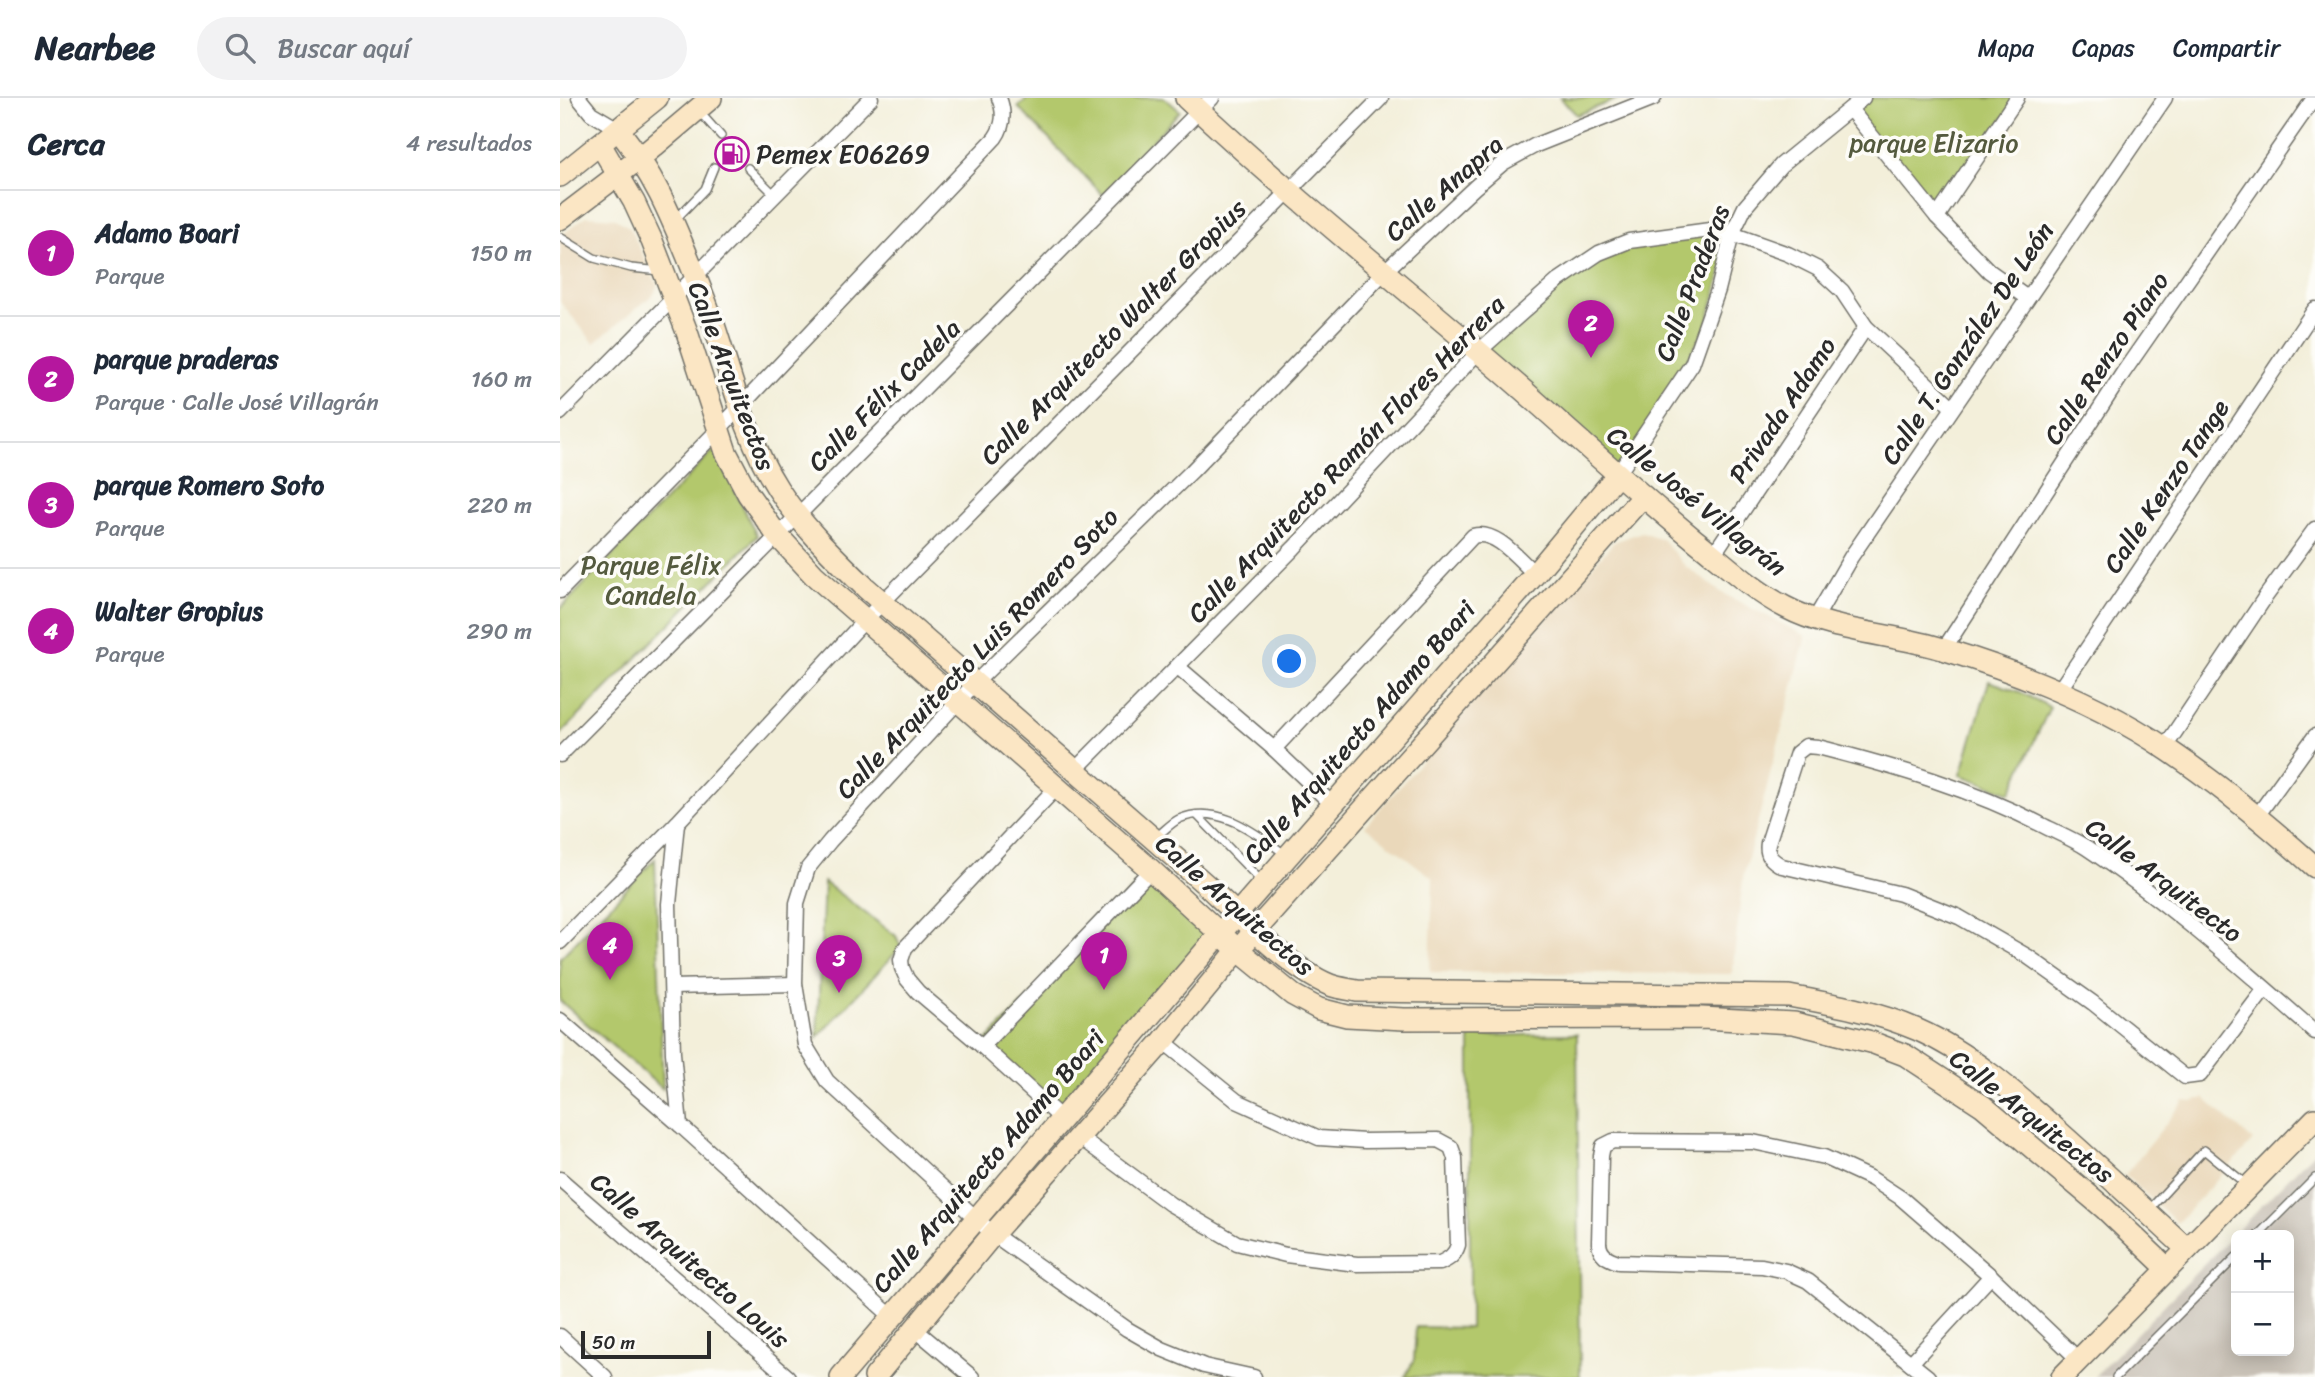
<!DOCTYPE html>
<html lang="es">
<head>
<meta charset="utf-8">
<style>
  body { margin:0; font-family:Sriracha,sans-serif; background:#f2f2f3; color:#1f2937 }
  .controls { position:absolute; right:21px; bottom:21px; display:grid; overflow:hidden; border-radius:10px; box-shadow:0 4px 18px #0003 }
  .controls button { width:63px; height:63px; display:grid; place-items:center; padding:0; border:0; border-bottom:2px solid #e0e1e3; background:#fff; color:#1f2937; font:35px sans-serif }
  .scale { position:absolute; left:21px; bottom:18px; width:130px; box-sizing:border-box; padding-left:7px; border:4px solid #2b2b2b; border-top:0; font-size:19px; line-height:24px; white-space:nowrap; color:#2b2b2b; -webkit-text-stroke:5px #fdfcf7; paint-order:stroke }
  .you { position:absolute; left:730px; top:564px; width:24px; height:24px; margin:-18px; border:5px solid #fff; border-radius:50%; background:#1a73e8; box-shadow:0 0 0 10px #1a73e833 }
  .badge { display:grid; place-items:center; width:46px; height:46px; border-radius:50%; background:#b5179e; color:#fff; font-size:23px; font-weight:700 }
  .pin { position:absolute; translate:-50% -58px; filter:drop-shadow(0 2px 4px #0008) }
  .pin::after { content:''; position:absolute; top:37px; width:24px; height:21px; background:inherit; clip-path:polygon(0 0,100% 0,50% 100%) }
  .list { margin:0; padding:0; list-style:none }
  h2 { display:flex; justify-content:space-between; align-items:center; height:91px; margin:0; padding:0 28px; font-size:30px }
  h2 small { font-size:23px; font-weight:400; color:#747a83 }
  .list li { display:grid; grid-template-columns:46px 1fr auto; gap:21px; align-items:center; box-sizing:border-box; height:126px; padding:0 28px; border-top:2px solid #e0e1e3 }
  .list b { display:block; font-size:26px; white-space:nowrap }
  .list p { margin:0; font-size:23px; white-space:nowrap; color:#747a83 }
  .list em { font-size:23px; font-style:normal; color:#747a83 }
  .icon { flex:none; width:38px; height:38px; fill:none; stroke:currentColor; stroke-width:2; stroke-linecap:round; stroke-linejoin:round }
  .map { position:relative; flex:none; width:1755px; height:1279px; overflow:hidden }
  header { display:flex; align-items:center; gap:42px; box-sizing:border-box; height:98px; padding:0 35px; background:#fff; border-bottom:2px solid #e0e1e3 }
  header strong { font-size:33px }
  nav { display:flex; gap:38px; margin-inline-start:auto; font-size:24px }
  .search { width:490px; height:63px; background:#f2f2f3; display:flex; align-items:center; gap:18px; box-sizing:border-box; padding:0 24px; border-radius:38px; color:#747a83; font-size:26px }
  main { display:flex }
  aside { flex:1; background:#fff }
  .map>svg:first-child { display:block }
</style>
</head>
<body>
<header>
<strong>Nearbee</strong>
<div class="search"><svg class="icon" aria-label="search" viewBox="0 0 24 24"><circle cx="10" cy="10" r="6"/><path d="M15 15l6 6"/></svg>Buscar aquí</div>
<nav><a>Mapa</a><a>Capas</a><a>Compartir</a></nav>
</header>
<main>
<aside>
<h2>Cerca<small>4 resultados</small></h2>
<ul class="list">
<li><span class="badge">1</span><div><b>Adamo Boari</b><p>Parque</p></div><em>150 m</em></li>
<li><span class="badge">2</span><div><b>parque praderas</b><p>Parque · Calle José Villagrán</p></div><em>160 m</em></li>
<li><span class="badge">3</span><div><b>parque Romero Soto</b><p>Parque</p></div><em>220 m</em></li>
<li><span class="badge">4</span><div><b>Walter Gropius</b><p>Parque</p></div><em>290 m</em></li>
</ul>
</aside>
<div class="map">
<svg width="1755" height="1279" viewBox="0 0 1755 1279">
  <rect width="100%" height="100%" fill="#fdfcf7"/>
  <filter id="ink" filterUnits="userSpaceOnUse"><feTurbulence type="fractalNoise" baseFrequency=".0143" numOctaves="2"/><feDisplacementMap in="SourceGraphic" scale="14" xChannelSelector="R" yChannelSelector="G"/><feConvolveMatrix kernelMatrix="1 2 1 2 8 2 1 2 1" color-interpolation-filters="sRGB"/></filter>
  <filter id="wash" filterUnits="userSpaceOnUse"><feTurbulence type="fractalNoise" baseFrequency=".00686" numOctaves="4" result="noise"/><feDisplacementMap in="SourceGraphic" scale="28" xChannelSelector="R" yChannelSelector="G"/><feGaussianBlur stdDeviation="1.57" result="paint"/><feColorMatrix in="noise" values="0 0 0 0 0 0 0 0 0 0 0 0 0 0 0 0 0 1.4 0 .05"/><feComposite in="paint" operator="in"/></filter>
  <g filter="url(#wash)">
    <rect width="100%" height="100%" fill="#f3efda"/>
    <!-- built -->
    <g fill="#ead8ba">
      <path d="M26,118l29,2 15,10 27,57 -3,9 -60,49 -34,-41v-65z"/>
      <path d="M1082,434l20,7 23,27 37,27 84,43 -63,242 -11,96 -302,-2 3,-94 -68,-52 249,-284z"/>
      <path d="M1644,1000l49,43 -76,82 -52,-48 59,-74 9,1z"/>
    </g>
    <!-- industrial -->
    <path fill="#cac3b8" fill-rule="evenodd" d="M1755,1053v226h-221zM1676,1137h53v116h-53z"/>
    <!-- green -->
    <g fill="#b3c86c" stroke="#6f7a4c" stroke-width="2">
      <path d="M468,0h137l15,13 -77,84 -85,-88z"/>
      <path d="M1000,0h60l-43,17z"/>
      <path d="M1303,0h154l-80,119 -87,-108z"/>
      <path d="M1172,136l-26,94 -88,146 -139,-123 80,-71 70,-39z"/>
      <path d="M155,351l42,87 -197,199v-126z"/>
      <path d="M1429,583l31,11 30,15 -40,86 -49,-18z"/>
      <path d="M95,761l8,230 -103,-88v-43z"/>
      <path d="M591,772l69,63 -158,186 -80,-73z"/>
      <path d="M264,784l72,54 5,11 -84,91z"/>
      <path d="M1017,936l3,343h-175l9,-17 2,-33 54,1v-292z"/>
    </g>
  </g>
  <g filter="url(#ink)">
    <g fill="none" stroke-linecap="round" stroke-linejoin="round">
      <!-- lane casing -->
      <g stroke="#717068" stroke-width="10">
        <g id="lane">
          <path d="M138,12l23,26"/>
          <path d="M188,70l27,27"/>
          <path d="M114,123l31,-32 9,-22"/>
          <path d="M0,139l34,21 37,10 30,3"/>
          <path d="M637,717l65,67"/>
          <path d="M597,738c7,-5 14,-13 22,-17 39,-17 76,14 106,35"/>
          <path d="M1588,1113l56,-61 43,35"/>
          <path d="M1698,1137l57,-57"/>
          <path d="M1556,1279l120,-120"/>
        </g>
      </g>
      <!-- street casing -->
      <g stroke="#717068" stroke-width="17">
        <g id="street">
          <path d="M19,0l12,15 27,16"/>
          <path d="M1290,11l87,108 52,54 38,27"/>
          <path d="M1377,119l80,-119"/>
          <path d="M0,315l311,-315"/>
          <path d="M1058,376l74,-110 26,-74 14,-56 13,-27 36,-42 82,-67"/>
          <path d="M1153,457l153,-228"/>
          <path d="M0,493l159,-162 276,-291c9,-13 10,-25 4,-40"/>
          <path d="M1255,521l36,-62 314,-459"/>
          <path d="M1384,551l179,-276 191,-275"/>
          <path d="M618,569l96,82 59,56"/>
          <path d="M1498,594l257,-383"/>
          <path d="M1605,649l101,-151 49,-67"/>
          <path d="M714,651l199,-213c23,-7 46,24 62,38"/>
          <path d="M0,657l652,-657"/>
          <path d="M515,672l219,-222 185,-197 80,-71 40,-27 30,-12 81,-11 22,4 56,20 30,15 24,22 24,36 86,80"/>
          <path d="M497,689l-152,161 -4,12 1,8 5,11 11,13 64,54 80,73"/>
          <path d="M1697,718l58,-80"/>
          <path d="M117,725l-8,81 4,149 7,72 212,192"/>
          <path d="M0,844l117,-119 188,-203 516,-522"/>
          <path d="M112,889l123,-3"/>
          <path d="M1705,891l-65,86 -15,2 -92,-74 -66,-47 -68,-39 -58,-23 -119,-28c-11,-6 -16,-11 -14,-23l29,-90 9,-7 12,1c78,20 154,42 226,79 14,7 29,13 43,22 81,54 155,120 228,184"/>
          <path d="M0,922l120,105"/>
          <path d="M422,948l169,-176"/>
          <path d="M518,1038l92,68 67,39 49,12 71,9 83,-1c9,-4 15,-8 18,-18l-3,-87 -4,-11 -13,-7 -73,1 -46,-3 -82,-37 -74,-60"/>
          <path d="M0,1081l228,198"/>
          <path d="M356,1232l56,47"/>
          <path d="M0,1238l45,41"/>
          <path d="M1351,1265l80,-87"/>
          <path d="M694,1279l-50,-11 -42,-17 -35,-20 -134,-95 -166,-153 -22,-36 -10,-61 2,-81 11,-35 22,-27 146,-159 216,-211 193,-200 90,-84 28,-24 33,-18 118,-47"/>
          <path d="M1368,1279l-120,-96 -22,-10 -24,-5 -144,-4c-11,-4 -18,-7 -19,-19l2,-87 2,-10 10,-5 140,1 71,15 48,22 29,19 90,78 88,84"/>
        </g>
      </g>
      <!-- secondary casing -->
      <g stroke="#717068" stroke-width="24">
        <g id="secondary">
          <path d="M626,0c108,102 225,194 337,292 57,51 114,102 173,151 29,23 56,49 89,66 49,26 109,26 161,43 75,23 157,56 222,100 52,35 100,75 147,117"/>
          <path d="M58,31c36,46 51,82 73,136 8,20 16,39 23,60 18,54 32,114 64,164 24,37 56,68 88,99l338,295c32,30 86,86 126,102 8,3 18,4 27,6l432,5c44,8 88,16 129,34 52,23 97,63 139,100 44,39 87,79 130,119"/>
          <path d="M40,46l34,58 18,39 35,91 39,120 22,42 29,41 37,40 337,295 87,80 55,45 26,14 28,7 57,3 298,-1 92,5 77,19 34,13 78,51 121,102 64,61"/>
          <path d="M0,78l97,-78"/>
          <path d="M0,121l80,-61 71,-60"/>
          <path d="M281,1279l396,-463 298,-340 83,-100"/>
          <path d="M315,1279l118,-143 170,-193 75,-91 405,-454"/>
          <path d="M1502,1279l253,-258"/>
        </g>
      </g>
      <!-- lane -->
      <use href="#lane" stroke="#fff" stroke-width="7"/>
      <!-- street -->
      <use href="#street" stroke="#fff" stroke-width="14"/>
      <!-- secondary -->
      <use href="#secondary" stroke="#fbe6c4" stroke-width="21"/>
    </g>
  </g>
  <!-- icons -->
  <defs>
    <g id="fuel-ring" transform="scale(1.75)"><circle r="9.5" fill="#fdfcf7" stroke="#b5179e" stroke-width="1.5"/><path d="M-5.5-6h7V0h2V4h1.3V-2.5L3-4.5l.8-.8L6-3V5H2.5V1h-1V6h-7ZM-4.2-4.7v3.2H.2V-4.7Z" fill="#b5179e"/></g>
  </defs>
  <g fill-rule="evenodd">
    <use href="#fuel-ring" x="172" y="56"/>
  </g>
  <g text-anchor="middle" stroke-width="7" stroke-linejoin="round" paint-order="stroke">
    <!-- park labels -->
    <g font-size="26" fill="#545a3e" stroke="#fdfcf7">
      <text x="1374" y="54">parque Elizario</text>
      <text x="91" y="476">Parque Félix<tspan x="91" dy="30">Candela</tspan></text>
    </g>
    <!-- poi labels -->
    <g font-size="26" fill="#2b2b2b" stroke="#fdfcf7" text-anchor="start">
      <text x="196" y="65">Pemex E06269</text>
    </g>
    <!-- street labels -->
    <g font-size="26" fill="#2b2b2b" stroke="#fdfcf7">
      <text transform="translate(884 90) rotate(-41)" y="9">Calle Anapra</text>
      <text transform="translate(1132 185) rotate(-69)" y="9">Calle Praderas</text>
      <text transform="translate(553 234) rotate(-45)" y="9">Calle Arquitecto Walter Gropius</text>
      <text transform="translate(1407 245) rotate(-56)" y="9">Calle T. González De León</text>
      <text transform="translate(1546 260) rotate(-56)" y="9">Calle Renzo Piano</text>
      <text transform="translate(172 278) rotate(69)" y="9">Calle Arquitectos</text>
      <text transform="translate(324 297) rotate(-45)" y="9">Calle Félix Cadela</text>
      <text transform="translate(1222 312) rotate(-56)" y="9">Privada Adamo</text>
      <text transform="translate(786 361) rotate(-46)" y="9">Calle Arquitecto Ramón Flores Herrera</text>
      <text transform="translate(1606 388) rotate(-56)" y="9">Calle Kenzo Tange</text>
      <text transform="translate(1137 403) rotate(39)" y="9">Calle José Villagrán</text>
      <text transform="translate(417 555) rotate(-46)" y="9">Calle Arquitecto Luis Romero Soto</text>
      <text transform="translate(799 634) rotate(-49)" y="9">Calle Arquitecto Adamo Boari</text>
      <text transform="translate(1604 782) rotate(37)" y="9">Calle Arquitecto</text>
      <text transform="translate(675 807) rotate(41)" y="9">Calle Arquitectos</text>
      <text transform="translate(1472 1018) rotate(38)" y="9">Calle Arquitectos</text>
      <text transform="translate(428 1063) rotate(-49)" y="9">Calle Arquitecto Adamo Boari</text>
      <text transform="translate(130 1162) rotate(41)" y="9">Calle Arquitecto Louis</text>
    </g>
  </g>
</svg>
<div class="controls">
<button>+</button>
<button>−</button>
</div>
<div class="scale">50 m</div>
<div class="you"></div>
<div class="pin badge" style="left:544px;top:892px">1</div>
<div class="pin badge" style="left:1031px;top:260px">2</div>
<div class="pin badge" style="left:279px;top:895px">3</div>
<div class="pin badge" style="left:50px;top:882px">4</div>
</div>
</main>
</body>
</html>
